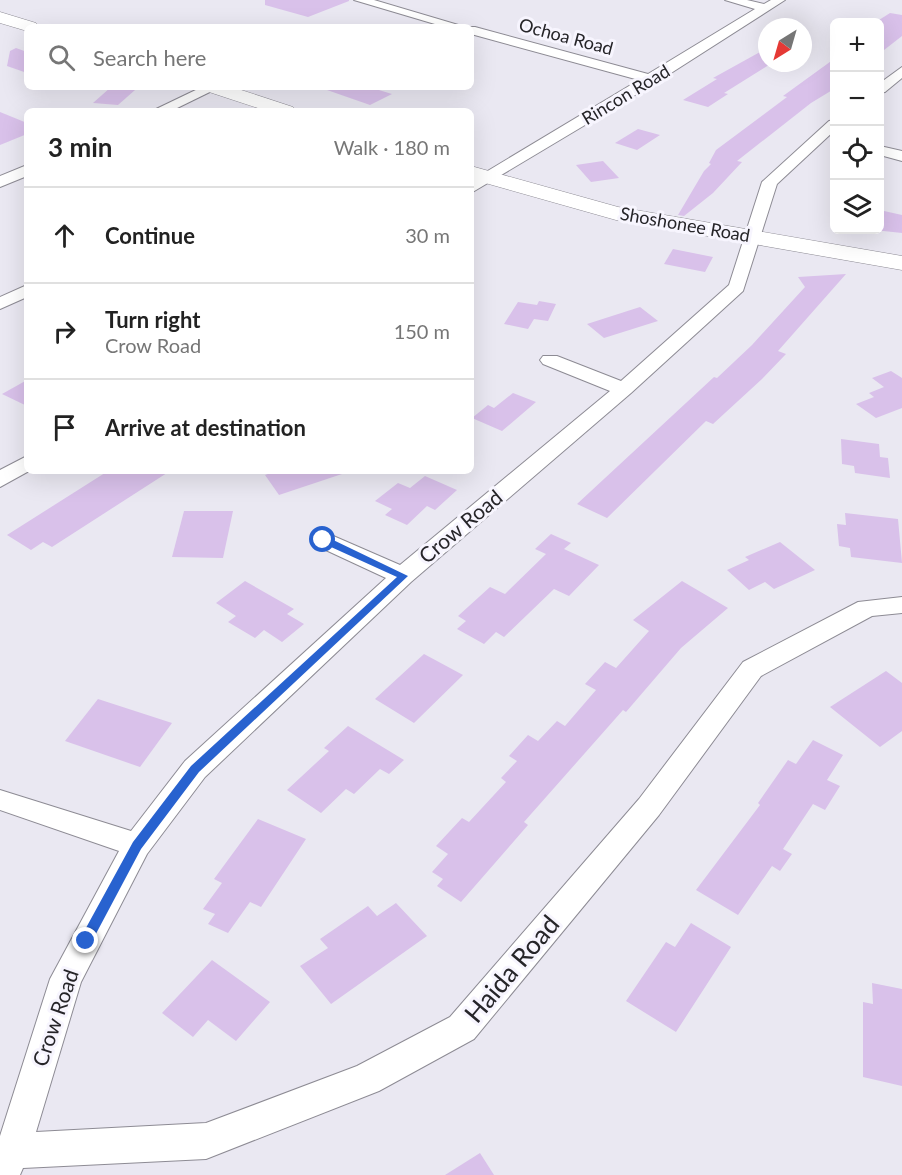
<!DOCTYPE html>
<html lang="en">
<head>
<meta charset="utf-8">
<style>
  body { margin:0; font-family:Lato,sans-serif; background:#f6f6f6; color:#222 }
  .controls { position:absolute; right:18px; top:18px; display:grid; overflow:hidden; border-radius:9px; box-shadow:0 6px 24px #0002 }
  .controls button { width:54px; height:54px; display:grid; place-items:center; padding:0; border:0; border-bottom:2px solid #e0e0e0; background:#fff; color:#222; font:30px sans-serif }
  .compass { position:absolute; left:758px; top:18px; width:54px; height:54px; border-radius:50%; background:#fff; box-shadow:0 6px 24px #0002; rotate:217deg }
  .stop { position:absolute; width:18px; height:18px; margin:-14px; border:4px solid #2862cf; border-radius:50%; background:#fff }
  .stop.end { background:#2862cf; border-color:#fff; box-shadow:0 2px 6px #0008 }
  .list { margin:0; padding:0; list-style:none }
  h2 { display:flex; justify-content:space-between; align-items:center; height:78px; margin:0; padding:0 24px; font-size:26px }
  h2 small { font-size:20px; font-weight:400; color:#767676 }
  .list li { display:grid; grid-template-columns:39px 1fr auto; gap:18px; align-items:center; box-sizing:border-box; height:96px; padding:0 24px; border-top:2px solid #e0e0e0 }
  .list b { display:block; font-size:22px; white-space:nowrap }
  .list p { margin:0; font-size:20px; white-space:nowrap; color:#767676 }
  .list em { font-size:20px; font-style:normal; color:#767676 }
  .icon { flex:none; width:33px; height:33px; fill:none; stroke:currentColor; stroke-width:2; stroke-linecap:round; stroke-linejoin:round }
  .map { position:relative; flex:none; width:902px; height:1175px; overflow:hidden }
  .search { position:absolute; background:#fff; box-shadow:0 6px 24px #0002; left:24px; top:24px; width:450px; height:66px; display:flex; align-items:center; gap:15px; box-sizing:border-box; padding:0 21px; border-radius:9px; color:#767676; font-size:22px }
  .panel { position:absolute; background:#fff; box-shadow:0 6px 24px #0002; left:24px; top:108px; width:450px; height:366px; border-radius:9px }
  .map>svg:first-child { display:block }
</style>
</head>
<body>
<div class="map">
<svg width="902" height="1175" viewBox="0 0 902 1175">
  <rect width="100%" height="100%" fill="#eae8f2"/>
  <!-- building -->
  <g fill="#d9c1ea">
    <path d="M265,0h84v1l-41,16 -43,-12z"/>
    <path d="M890,13l12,2v21l-23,18v-34z"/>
    <path d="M16,48l11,4v21l-20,-7 3,-15z"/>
    <path d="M760,52l6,11h6l-48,30 4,1 -20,13 -25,-7 34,-21 -4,-1z"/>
    <path d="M834,59v30l-23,14 -74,58 5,1 -29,31 -29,23 -6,-1 26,-44 7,-7 -2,-1 7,-13 71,-53 -4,-1z"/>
    <path d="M111,87l24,3 -17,15 -25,-2z"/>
    <path d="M327,87h42l23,7 -22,11 -43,-15z"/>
    <path d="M0,112l27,11v11l-27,11z"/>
    <path d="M638,129l22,6 -23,15 -22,-7z"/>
    <path d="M603,161l16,17 -28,4 -15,-17z"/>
    <path d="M884,211l18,4v18l-28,-3h5v-11z"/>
    <path d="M673,249l40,8 -8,15 -41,-8z"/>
    <path d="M846,274l-68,77 8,3 -24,25 -49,45 -7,-3 -99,97 -30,-14 137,-127 3,1 35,-33 53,-58 -7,-10z"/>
    <path d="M539,301l17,3 -8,17 -14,-2 -6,10 -24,-5 14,-22 19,3z"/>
    <path d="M640,307l18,14 -54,17 -17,-14z"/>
    <path d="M891,371l11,7v30l-26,10 -20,-14 18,-7 -5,-4 15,-6 -12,-9z"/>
    <path d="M27,380v26l-25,-12z"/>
    <path d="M513,393l23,9 -34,29 -30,-13 16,-13 6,3z"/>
    <path d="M841,439l38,5 1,13 8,1 2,20 -35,-5 -1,-7 -12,-2z"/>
    <path d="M108,471h62l-118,76 -9,-5 -12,8 -24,-15z"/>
    <path d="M276,471h65l1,3 -63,21 -14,-20z"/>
    <path d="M425,476l32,14 -22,20 -8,-4 -20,19 -22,-10 7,-6 -17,-8 23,-18 12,5z"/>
    <path d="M184,511h49l-10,47 -51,-1z"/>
    <path d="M845,513l53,6 4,44 -51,-6 -1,-9 -11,-2 -2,-22 9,1z"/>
    <path d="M551,534l20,9 -7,6 35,16 -30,31 -15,-7 -50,48 -8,-5 -12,12 -27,-15 9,-8 -8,-5 32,-29 15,7 41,-40 -11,-5z"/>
    <path d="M780,542l35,28 -41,19 -9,-7 -16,8 -22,-20 22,-10 -4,-3z"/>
    <path d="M245,581l49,28 -7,5 17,10 -22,18 -18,-12 -9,8 -27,-16 8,-6 -20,-13z"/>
    <path d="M682,581l46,27 -47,40 -55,64 -3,-2 -99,112 4,3 -67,77 -24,-16 6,-7 -11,-7 16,-18 -12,-8 26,-28 7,4 37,-40 -5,-4 16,-17 -8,-5 19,-21 10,6 19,-20 8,5 31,-36 -11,-6 20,-22 11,6 33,-37 -16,-11z"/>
    <path d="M424,654l39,21 -49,48 -39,-24z"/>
    <path d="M886,671l16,12v48l-22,16 -50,-40z"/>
    <path d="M98,699l74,24 -32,44 -75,-26z"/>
    <path d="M348,726l56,34 -15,14 -9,-5 -26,25 -8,-5 -25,24 -34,-23 42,-39 -5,-3z"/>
    <path d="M813,740l30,15 -16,25 13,6 -15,24 -12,-6 -30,45 9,5 -12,17 -8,-5 -34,49 -42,-25 64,-85 -2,-2 30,-43 8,4z"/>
    <path d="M258,819l48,20 -45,68 -11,-5 -22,31 -20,-9 7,-10 -12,-5 19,-26 -8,-4z"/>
    <path d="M396,903l31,33 -96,68 -31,-38 28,-18 -8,-9 48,-33 9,10z"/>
    <path d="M691,923l40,24 -55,85 -50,-31 40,-59 9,5z"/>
    <path d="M212,960l58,42 -34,39 -28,-21 -15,17 -31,-24z"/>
    <path d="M872,983l30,6v97l-39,-9v-75l10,2z"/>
    <path d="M480,1153l14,22h-49z"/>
  </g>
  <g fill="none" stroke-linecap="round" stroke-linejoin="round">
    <!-- street casing -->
    <g stroke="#8d8b94" stroke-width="2">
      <g id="street">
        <path d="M354,0h20l91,27h-20z"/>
        <path d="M725,0h22l17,4 7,-4h14l-128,82 -186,111v-12l168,-101 -168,-46v-7h-3h7l173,47 107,-65z"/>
        <path d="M902,67v11l-17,14 -5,1v-10z"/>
        <path d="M202,87h18l-49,24h-19z"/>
        <path d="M834,120v11l-57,53 -34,107 -112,102 -220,189 -206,195 -58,77 -66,128 -45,150 170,-9 151,-57 93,-49 189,-218 104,-137 115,-60 44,-5v16l-30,3 -111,60 -102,139 -185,224 -95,52 -173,68 -183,9 -3,7h-20v-39l50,-157 69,-128 -119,-41v-20l131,41 54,-70 201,-183 -71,-33 -4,-5 4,-5 8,-3 8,3 69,30 210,-174 -67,-27 -3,-4 3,-4h14l64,25 108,-96 33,-103 67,-61z"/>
        <path d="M880,146l22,5v10l-22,-6z"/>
        <path d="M27,165v11l-27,11v-11z"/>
        <path d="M27,285v12l-27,12v-12z"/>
        <path d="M27,456v15h2l-29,16v-17z"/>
      </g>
    </g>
    <!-- secondary casing -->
    <g stroke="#8d8b94" stroke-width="1">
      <g id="secondary">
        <path d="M0,12l36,11 3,4h-12v4l-27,-8z"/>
        <path d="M204,87h28l61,20 3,4h-29l-61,-20z"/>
        <path d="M471,166l147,41 284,49v14l-286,-50 -145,-41z"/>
      </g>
    </g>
    <!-- street -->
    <use href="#street" fill="#fff" fill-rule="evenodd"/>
    <!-- secondary -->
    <use href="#secondary" fill="#fff" fill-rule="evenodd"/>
  </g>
  <!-- route -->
  <path fill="#2862cf" d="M320,537h7l81,39 -209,196 -58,77 -51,96h-9v-8l52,-95 58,-76 206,-189 -77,-35z"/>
  <g text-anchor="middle" stroke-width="6" stroke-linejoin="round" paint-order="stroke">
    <!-- far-street labels -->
    <g font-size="18" fill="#262529" stroke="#f7f5fe">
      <text transform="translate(566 37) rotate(15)" y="6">Ochoa Road</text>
      <text transform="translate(626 95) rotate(-31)" y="6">Rincon Road</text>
      <text transform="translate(685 225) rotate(10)" y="6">Shoshonee Road</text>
    </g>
    <!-- street labels -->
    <g font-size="21" fill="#262529" stroke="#f7f5fe">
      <text transform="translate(461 527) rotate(-40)" y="7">Crow Road</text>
      <text transform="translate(56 1018) rotate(-71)" y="7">Crow Road</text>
    </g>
    <!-- near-street labels -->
    <g font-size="26" fill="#262529" stroke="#f7f5fe">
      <text transform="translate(512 969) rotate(-50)" y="9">Haida Road</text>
    </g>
  </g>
</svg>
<div class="controls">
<button>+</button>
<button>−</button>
<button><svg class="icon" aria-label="locate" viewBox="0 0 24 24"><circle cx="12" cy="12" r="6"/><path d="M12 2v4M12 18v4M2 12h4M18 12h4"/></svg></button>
<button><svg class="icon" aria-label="layers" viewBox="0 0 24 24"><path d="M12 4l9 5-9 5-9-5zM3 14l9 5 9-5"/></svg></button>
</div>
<svg class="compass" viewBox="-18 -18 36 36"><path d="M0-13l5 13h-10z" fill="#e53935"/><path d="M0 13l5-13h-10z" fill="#767676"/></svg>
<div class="stop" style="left:323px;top:540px"></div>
<div class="stop end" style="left:86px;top:941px"></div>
<div class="search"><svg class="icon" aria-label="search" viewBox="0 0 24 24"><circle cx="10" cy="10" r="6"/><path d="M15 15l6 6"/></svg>Search here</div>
<section class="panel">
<h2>3 min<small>Walk · 180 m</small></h2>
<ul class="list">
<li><svg class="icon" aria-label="ahead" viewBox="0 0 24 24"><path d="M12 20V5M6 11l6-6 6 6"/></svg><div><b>Continue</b></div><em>30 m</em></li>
<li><svg class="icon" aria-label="right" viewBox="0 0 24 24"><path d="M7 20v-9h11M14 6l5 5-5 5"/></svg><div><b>Turn right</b><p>Crow Road</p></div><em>150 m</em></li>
<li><svg class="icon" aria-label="arrive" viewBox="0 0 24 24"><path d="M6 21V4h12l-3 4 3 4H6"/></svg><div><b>Arrive at destination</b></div></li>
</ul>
</section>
</div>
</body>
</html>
